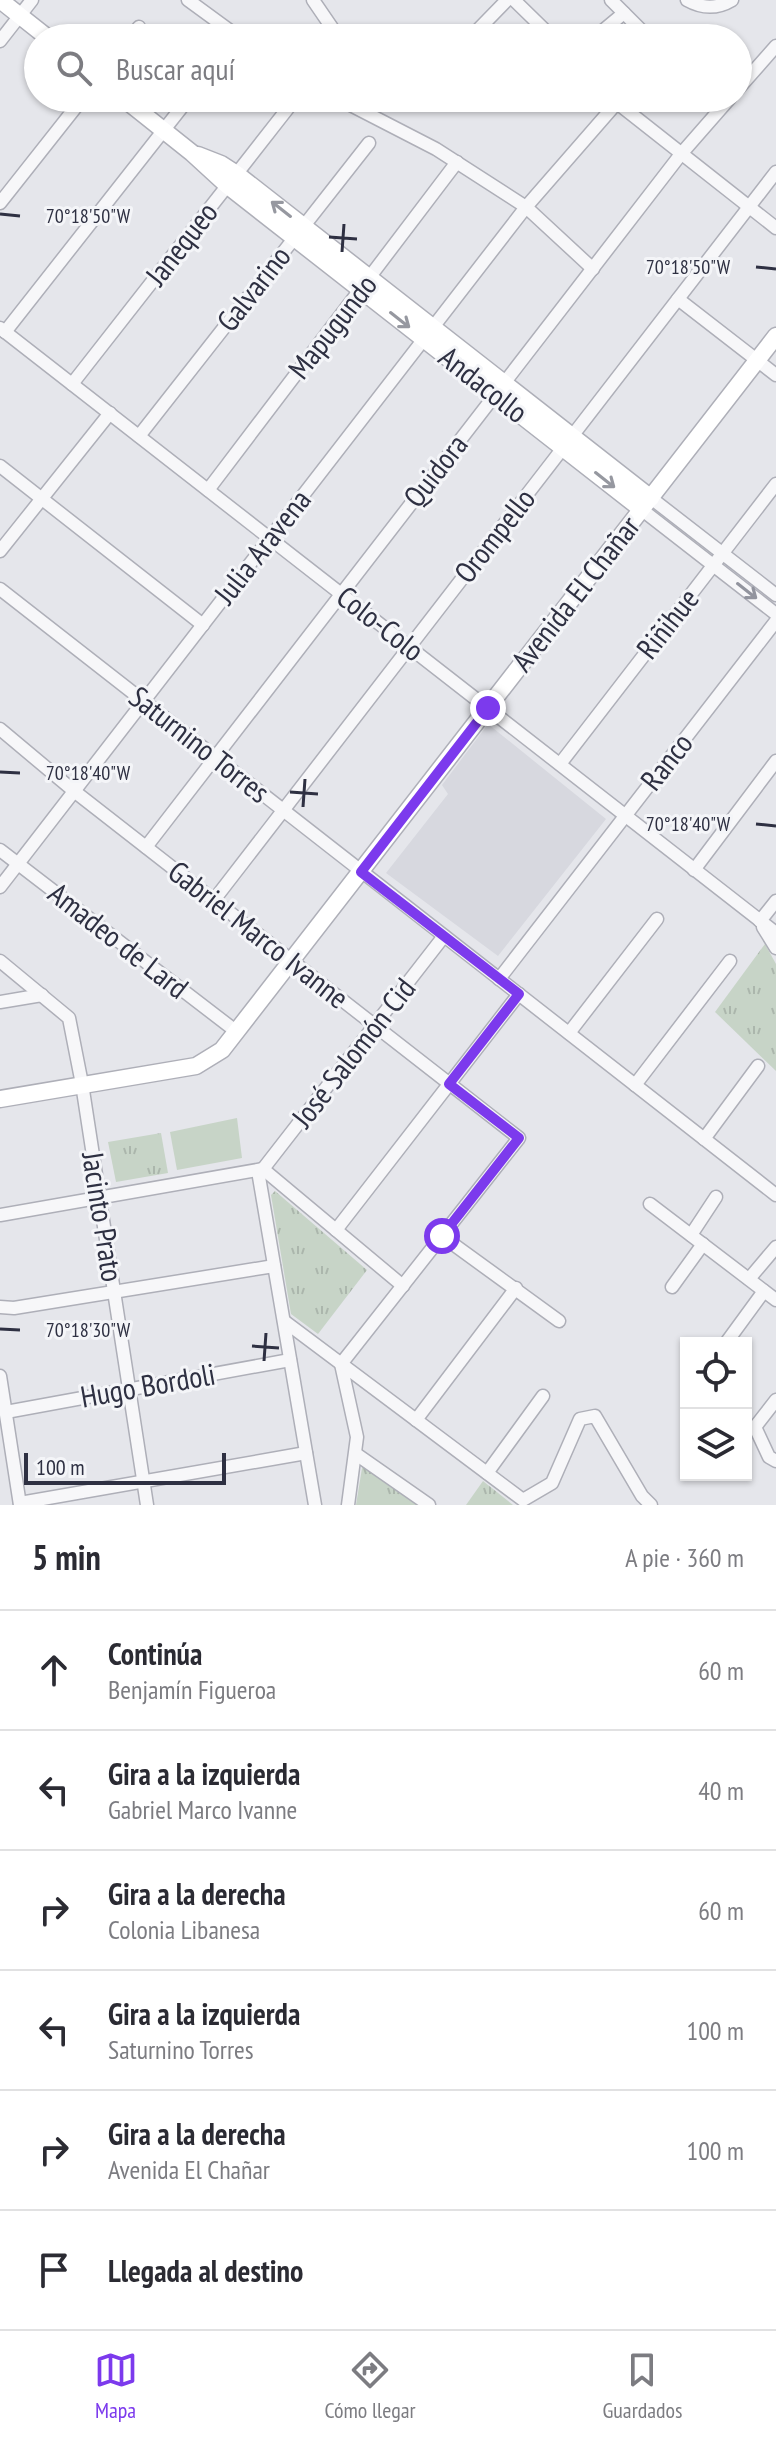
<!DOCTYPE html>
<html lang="es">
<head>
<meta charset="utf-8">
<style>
  body { margin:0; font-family:"PT Sans Narrow",sans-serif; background:#f7f7f7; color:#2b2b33 }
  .controls { position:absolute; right:24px; bottom:24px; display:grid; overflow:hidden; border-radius:0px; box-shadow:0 2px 6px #0004 }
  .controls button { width:72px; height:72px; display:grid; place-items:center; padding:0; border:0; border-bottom:2px solid #e1e1e2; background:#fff; color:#2b2b33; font:40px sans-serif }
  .scale { position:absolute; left:24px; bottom:20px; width:202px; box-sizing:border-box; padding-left:8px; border:4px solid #2e3042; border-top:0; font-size:22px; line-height:28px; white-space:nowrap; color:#2e3042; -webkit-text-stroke:6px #f4f5f8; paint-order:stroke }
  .stop { position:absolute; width:24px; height:24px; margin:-18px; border:6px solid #7c3aed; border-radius:50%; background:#fff }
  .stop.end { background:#7c3aed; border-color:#fff; box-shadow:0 2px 8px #0008 }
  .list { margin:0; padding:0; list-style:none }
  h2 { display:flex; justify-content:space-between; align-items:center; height:104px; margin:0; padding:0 32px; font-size:34px }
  h2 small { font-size:26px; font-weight:400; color:#7c7c81 }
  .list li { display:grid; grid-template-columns:52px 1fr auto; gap:24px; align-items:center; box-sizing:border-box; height:120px; padding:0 32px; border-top:2px solid #e1e1e2 }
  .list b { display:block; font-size:30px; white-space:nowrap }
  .list p { margin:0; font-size:26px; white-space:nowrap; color:#7c7c81 }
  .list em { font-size:26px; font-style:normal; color:#7c7c81 }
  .icon { flex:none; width:44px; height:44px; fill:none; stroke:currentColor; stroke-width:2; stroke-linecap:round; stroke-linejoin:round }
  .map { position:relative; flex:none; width:776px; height:1505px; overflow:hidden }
  .search { position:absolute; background:#fff; box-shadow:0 2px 6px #0004; left:24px; right:24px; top:24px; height:88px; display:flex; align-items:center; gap:20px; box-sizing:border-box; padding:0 28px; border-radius:44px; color:#7c7c81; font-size:30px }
  .sheet { height:824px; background:#fff }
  nav { display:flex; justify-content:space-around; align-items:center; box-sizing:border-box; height:112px; border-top:2px solid #e1e1e2; background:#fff; font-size:22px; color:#7c7c81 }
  nav a { display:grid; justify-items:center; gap:4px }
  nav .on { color:#7c3aed }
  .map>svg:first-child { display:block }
</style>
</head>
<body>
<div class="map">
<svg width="776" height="1505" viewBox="0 0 776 1505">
  <defs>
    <pattern id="grass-tufts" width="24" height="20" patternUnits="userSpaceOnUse" patternTransform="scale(2)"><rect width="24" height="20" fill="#c7d4c7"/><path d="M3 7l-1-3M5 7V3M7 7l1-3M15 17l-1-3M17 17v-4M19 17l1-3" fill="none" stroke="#abb6ac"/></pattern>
  </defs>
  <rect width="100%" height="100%" fill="#e5e6eb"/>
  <!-- built -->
  <path fill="#d7d8df" d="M488,724l118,95 -108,137 -112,-83 62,-79 -6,-9z"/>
  <!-- grass -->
  <g fill="url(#grass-tufts)">
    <path d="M765,944l11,20v107l-61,-59z"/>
    <path d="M161,1133l7,40 -52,9 -8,-40z"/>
    <path d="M275,1191l92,79 -49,64 -27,-20 -20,-119z"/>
    <path d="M363,1462l59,43h-66z"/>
    <path d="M483,1481l30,24h-47z"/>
  </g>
  <!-- pitch -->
  <path fill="#c7d4c7" d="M237,1118l5,40 -65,12 -7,-38z"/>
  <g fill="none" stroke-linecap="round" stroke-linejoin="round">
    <!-- street casing -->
    <g stroke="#aeafb8" stroke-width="15">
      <g id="street">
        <path d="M188,0l52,38"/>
        <path d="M313,0l26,38"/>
        <path d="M514,0l39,38"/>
        <path d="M611,0l38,38"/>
        <path d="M687,0c16,9 30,9 45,0"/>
        <path d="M130,38l9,-11"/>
        <path d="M470,38l37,-38"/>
        <path d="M594,38l30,-25"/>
        <path d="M0,41l32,-41"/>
        <path d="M738,89l38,-43"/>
        <path d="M337,98l99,51 90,58 67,62"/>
        <path d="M611,98l165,130"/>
        <path d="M0,203l83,-105"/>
        <path d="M678,299l98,76"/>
        <path d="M0,328l776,605"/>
        <path d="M5,332l184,-234"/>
        <path d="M72,384l220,-281"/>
        <path d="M139,436l230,-293"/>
        <path d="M0,466l203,159"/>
        <path d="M208,490l249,-328"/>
        <path d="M651,498l125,97"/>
        <path d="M641,509l135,105"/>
        <path d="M0,551l110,-138"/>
        <path d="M0,589l776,606"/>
        <path d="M0,729l74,62 445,347 -178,226 16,73 -9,68"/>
        <path d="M560,764l216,-280"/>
        <path d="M146,847l535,-693 49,-56"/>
        <path d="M0,850l237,182"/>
        <path d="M694,870l82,-109"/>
        <path d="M0,887l526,-680 95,-109"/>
        <path d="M214,900l562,-728"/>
        <path d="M760,921l16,-20"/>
        <path d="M763,927l13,21"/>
        <path d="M0,961l69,57 13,66 65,421"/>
        <path d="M499,979l277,-358"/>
        <path d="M0,1002l42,-7"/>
        <path d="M569,1033l88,-114"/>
        <path d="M635,1085l95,-124"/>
        <path d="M704,1139l54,-73"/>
        <path d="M263,1169l181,-233"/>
        <path d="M258,1171l57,334"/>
        <path d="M650,1204l126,96"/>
        <path d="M0,1215l263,-46 140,117"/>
        <path d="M336,1230l183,-236"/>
        <path d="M691,1235l25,-38"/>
        <path d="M442,1236l117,85"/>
        <path d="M749,1279l27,-32"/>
        <path d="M672,1287l31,-43"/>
        <path d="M0,1307l14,1 260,-42"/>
        <path d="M284,1321l239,179 29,-17 28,-64 15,-3 47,80 9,9"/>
        <path d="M726,1343l38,-52"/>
        <path d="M0,1376l20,129"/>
        <path d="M776,1400l-21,27 14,30 7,4"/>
        <path d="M6,1412l284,-52"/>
        <path d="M416,1420l100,-132"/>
        <path d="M356,1454l73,51"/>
        <path d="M487,1473l56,-77"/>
        <path d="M20,1503l286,-50"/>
      </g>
    </g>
    <!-- secondary casing -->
    <g stroke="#aeafb8" stroke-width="19">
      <g id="secondary">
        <path d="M0,0l48,38"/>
        <path d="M123,98l69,55 36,33 413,323"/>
        <path d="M198,155l23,9 17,11 413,323"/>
        <path d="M0,1099l196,-33 26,-16 554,-714"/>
      </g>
    </g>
    <!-- street -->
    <use href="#street" stroke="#f7f7f9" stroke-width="12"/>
    <!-- secondary -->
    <use href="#secondary" stroke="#fff" stroke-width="16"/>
  </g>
  <!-- one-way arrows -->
  <defs><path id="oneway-shaft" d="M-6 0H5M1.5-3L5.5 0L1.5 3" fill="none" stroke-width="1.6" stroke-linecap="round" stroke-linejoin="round" transform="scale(2)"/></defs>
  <g stroke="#9698a0">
    <use href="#oneway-shaft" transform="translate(281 209) rotate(-142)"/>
    <use href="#oneway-shaft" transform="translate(400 320) rotate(38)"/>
    <use href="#oneway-shaft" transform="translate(605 480) rotate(38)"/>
  </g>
  <use stroke="#92949e" href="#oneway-shaft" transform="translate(747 591) rotate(38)"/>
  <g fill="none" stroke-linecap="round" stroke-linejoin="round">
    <!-- route -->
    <path stroke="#7c3aed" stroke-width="10" d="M442,1236l77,-98 -70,-54 70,-90 -158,-122 127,-164"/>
  </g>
  <!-- ticks -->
  <path fill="none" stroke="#2e3042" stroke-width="3" d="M0,214l20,2M329,237l28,2M342,252l2,-28M756,267l20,2M0,772l20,1M290,792l28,2M303,807l2,-28M756,824l20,2M0,1329l20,1M252,1346l27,2M264,1361l2,-28"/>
  <g text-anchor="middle" stroke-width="6" stroke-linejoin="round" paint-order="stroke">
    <!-- street labels -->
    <g font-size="30" fill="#2e3042" stroke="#f4f5f8">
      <text transform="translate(182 244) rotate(-52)" y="10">Janequeo</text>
      <text transform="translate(254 289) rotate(-52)" y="10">Galvarino</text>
      <text transform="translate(333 327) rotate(-52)" y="10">Mapugundo</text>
      <text transform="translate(483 385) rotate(38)" y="10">Andacollo</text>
      <text transform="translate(436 471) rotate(-52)" y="10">Quidora</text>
      <text transform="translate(495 536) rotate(-52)" y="10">Orompello</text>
      <text transform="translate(263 547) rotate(-52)" y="10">Julia Aravena</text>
      <text transform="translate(576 594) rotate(-52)" y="10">Avenida El Chañar</text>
      <text transform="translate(380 624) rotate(38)" y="10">Colo-Colo</text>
      <text transform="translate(668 624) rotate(-52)" y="10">Riñihue</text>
      <text transform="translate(199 745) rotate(38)" y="10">Saturnino Torres</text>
      <text transform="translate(667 762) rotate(-52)" y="10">Ranco</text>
      <text transform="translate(258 935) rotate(38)" y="10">Gabriel Marco Ivanne</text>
      <text transform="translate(118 941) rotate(38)" y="10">Amadeo de Lard</text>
      <text transform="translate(354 1053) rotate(-52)" y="10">José Salomón Cid</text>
      <text transform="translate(102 1217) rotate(81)" y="10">Jacinto Prato</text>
      <text transform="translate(148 1386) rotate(-10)" y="10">Hugo Bordoli</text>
    </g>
  </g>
  <g font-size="20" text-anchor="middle" fill="#2e3042" stroke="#f4f5f8" stroke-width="6" stroke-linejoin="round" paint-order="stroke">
    <text x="88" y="223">70°18'50"W</text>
    <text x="688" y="274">70°18'50"W</text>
    <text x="88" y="780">70°18'40"W</text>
    <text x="688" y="831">70°18'40"W</text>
    <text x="88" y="1337">70°18'30"W</text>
  </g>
</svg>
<div class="controls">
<button><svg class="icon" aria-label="locate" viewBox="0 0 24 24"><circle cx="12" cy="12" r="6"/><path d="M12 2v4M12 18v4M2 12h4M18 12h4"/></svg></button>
<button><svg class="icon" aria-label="layers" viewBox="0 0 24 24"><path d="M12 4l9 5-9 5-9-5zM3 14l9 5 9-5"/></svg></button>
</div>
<div class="scale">100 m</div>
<div class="stop" style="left:442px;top:1236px"></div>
<div class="stop end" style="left:488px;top:708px"></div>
<div class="search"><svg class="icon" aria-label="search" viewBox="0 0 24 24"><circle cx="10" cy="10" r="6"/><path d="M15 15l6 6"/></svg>Buscar aquí</div>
</div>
<section class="sheet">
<h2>5 min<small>A pie · 360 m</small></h2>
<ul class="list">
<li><svg class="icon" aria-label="ahead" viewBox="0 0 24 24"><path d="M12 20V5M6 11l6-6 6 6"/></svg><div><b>Continúa</b><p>Benjamín Figueroa</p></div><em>60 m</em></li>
<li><svg class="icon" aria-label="left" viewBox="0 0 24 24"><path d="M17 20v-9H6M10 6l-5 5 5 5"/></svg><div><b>Gira a la izquierda</b><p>Gabriel Marco Ivanne</p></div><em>40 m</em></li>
<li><svg class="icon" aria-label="right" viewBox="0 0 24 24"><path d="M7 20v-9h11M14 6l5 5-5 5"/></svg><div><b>Gira a la derecha</b><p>Colonia Libanesa</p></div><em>60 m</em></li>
<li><svg class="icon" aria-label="left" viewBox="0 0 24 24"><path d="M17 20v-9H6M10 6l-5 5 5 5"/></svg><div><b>Gira a la izquierda</b><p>Saturnino Torres</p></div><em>100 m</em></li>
<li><svg class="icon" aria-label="right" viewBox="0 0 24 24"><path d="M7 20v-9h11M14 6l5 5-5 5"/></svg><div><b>Gira a la derecha</b><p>Avenida El Chañar</p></div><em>100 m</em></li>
<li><svg class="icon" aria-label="arrive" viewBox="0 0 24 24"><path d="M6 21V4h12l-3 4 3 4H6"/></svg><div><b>Llegada al destino</b></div></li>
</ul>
</section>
<nav>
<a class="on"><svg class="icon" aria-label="map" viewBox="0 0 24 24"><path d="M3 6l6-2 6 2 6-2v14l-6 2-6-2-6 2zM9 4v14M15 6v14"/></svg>Mapa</a>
<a><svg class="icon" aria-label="directions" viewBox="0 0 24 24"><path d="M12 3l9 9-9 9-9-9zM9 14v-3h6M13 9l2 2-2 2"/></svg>Cómo llegar</a>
<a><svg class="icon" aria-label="saved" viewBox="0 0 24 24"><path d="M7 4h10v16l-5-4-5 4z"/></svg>Guardados</a>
</nav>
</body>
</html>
